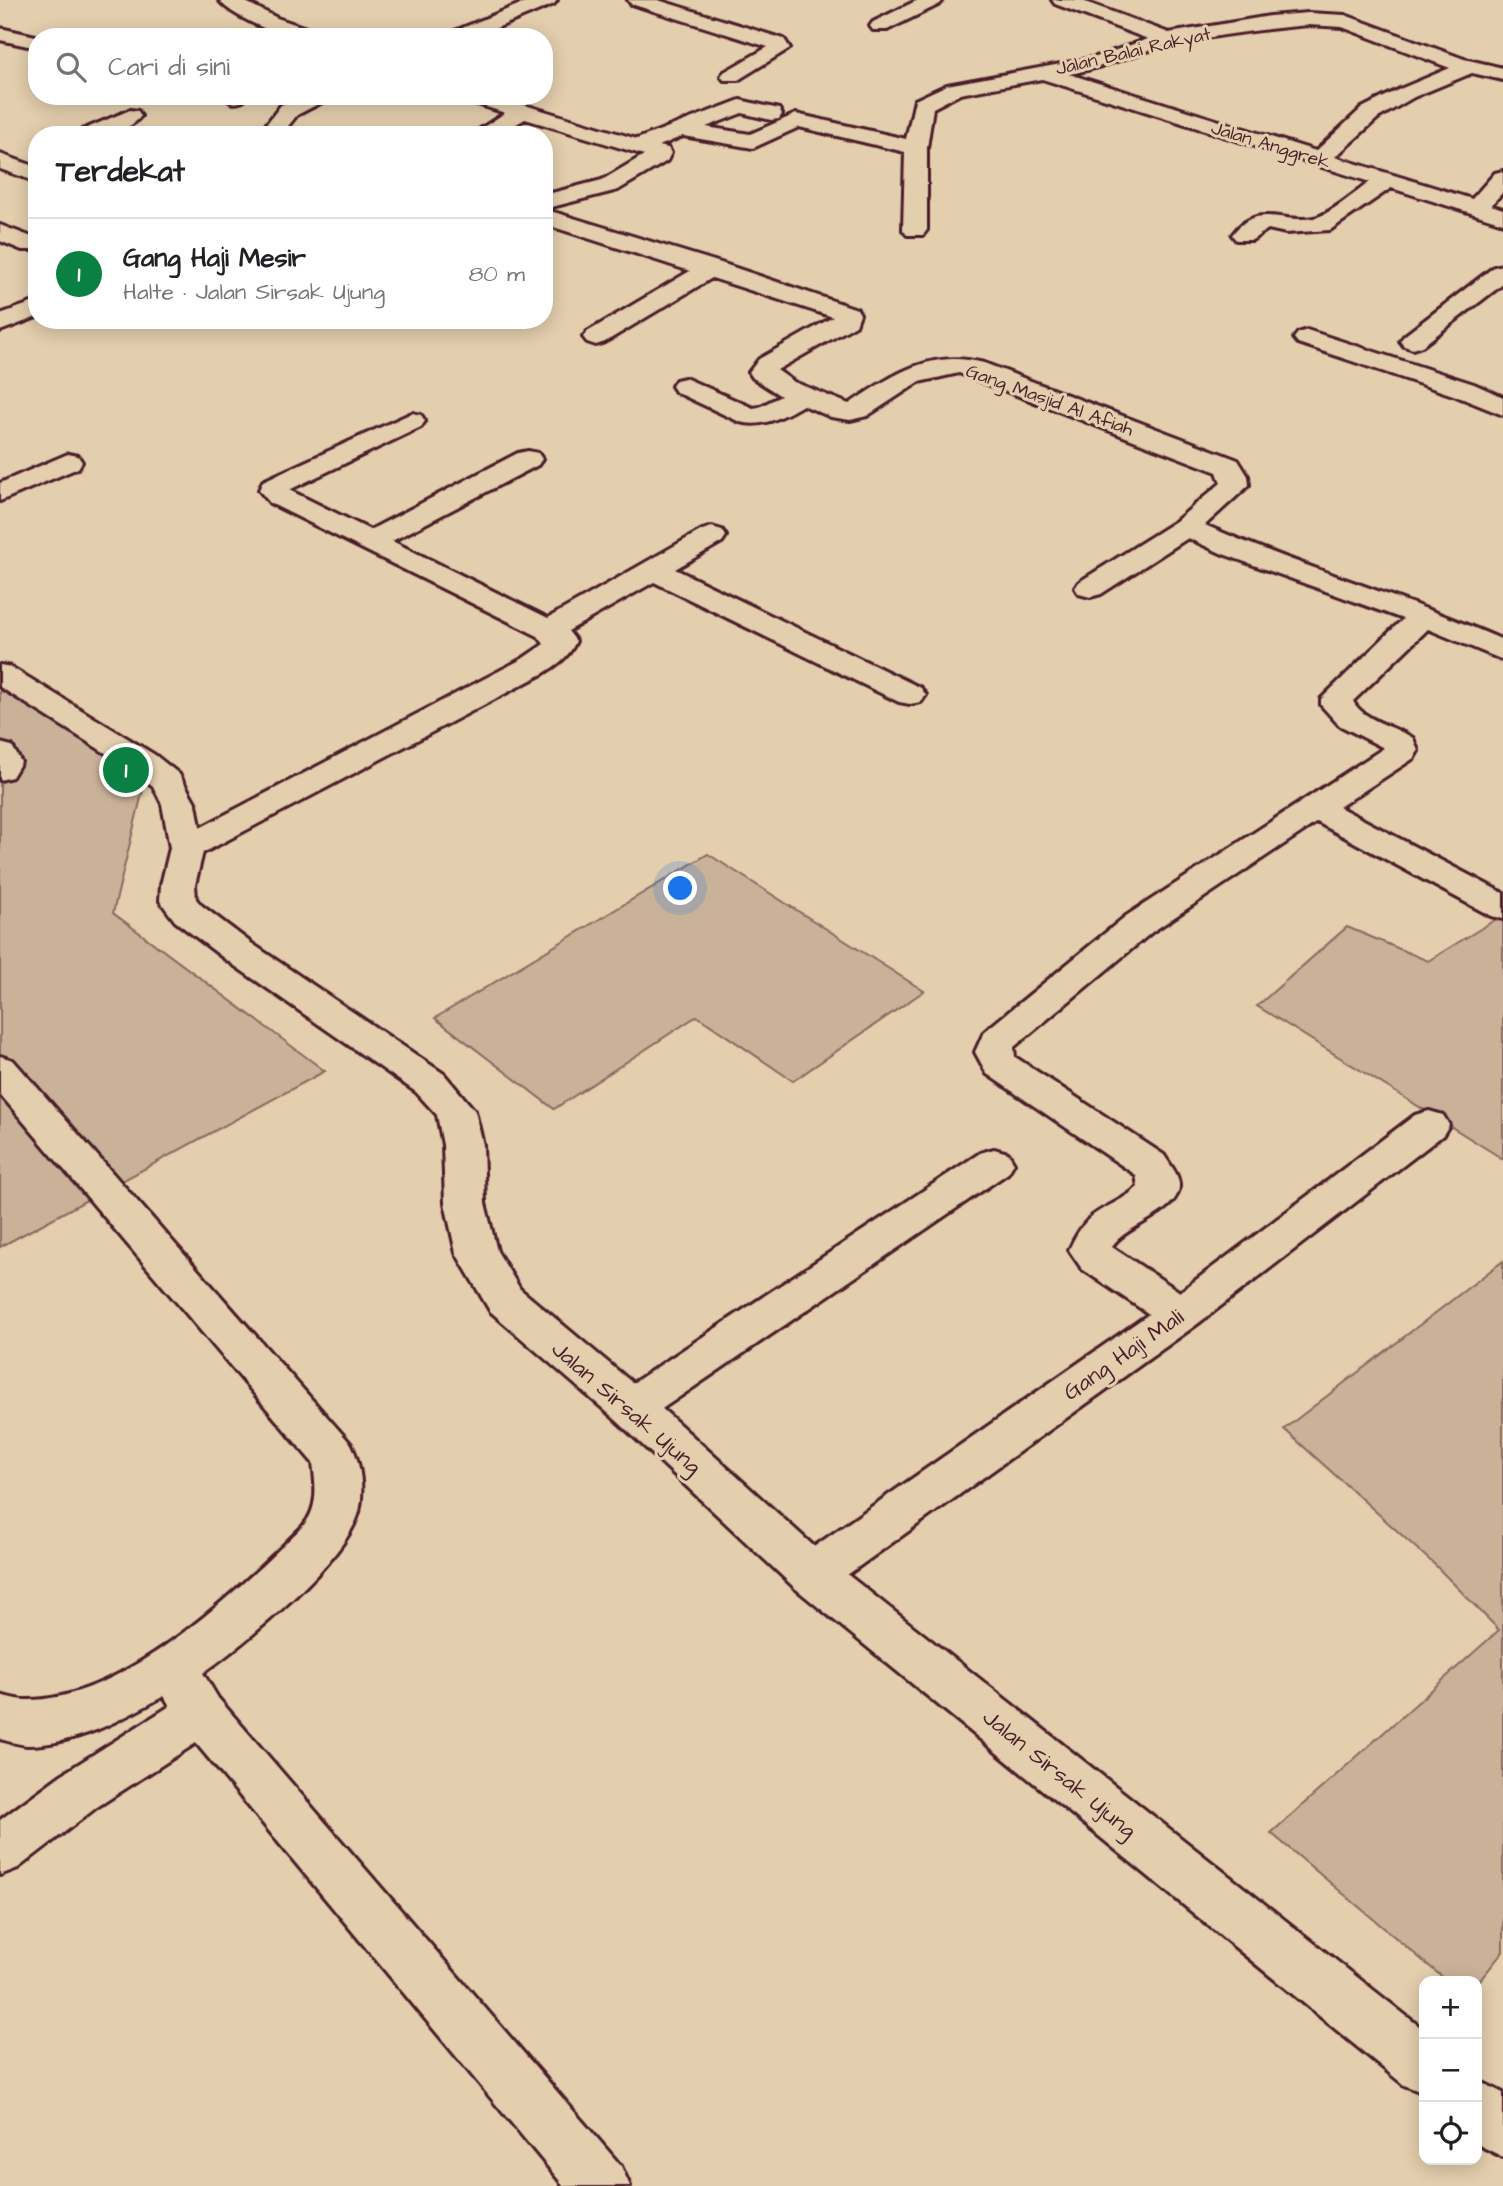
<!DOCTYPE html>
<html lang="id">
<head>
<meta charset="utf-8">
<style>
  body { margin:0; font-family:"Architects Daughter",sans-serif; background:#f6f6f6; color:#202124 }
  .controls { position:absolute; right:21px; bottom:21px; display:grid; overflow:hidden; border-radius:14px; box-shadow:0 4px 18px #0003 }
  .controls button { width:63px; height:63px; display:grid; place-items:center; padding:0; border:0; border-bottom:2px solid #e0e0e0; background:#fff; color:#202124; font:35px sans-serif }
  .you { position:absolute; left:681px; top:889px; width:24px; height:24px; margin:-18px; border:5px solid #fff; border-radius:50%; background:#1a73e8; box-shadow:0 0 0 10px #1a73e833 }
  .badge { display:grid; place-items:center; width:46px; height:46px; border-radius:50%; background:#0b8043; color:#fff; font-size:23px; font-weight:700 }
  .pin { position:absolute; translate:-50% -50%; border:4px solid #fff; box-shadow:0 2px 7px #0006 }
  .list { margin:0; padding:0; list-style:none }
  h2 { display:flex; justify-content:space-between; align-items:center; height:91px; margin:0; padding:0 28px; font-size:30px }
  h2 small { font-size:23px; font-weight:400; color:#757577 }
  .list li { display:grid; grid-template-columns:46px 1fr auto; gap:21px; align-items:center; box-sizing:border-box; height:112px; padding:0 28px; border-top:2px solid #e0e0e0 }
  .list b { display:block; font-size:26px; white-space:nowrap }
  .list p { margin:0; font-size:23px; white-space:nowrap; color:#757577 }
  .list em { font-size:23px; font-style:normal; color:#757577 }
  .icon { flex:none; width:38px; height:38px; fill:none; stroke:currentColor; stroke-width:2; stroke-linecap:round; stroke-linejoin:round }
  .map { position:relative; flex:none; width:1503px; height:2186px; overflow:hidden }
  .search { position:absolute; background:#fff; box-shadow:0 4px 18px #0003; left:28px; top:28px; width:525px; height:77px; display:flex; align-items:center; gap:18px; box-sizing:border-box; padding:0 24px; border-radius:28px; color:#757577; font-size:26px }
  .panel { position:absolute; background:#fff; box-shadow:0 4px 18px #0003; left:28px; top:126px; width:525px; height:203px; border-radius:28px }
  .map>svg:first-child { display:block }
</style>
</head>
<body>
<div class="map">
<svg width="1503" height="2186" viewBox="0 0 1503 2186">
  <rect width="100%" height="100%" fill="#e3cead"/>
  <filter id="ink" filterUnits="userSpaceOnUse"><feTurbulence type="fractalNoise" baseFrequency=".0143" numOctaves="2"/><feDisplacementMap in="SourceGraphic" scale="14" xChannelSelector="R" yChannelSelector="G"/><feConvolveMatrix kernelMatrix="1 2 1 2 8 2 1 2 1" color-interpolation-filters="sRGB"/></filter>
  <g filter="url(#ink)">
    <!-- green -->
    <g fill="#cab298" stroke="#8a6862" stroke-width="2">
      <path d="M0,690l146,87 -33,136 212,158 -325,176z"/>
      <path d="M708,854l216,137 -131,90 -96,-65 -143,93 -119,-91z"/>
      <path d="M1503,915v244l-246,-153 90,-79 81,34z"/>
      <path d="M1503,1261v691l-26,32v-3h-30l-176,-148 228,-203 -64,-65 -151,-136z"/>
    </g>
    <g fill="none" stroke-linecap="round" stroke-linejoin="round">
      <!-- minor casing -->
      <g stroke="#4a1f2b" stroke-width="6">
        <g id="minor">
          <path d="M219,0h23l35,18 44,15 3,4c-9,0 -19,1 -29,0 -19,-2 -64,-21 -76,-37z"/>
          <path d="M530,0h27l-3,4 -79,33h-28l3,-4z"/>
          <path d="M628,0h30l126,39 6,9 -52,32h-14l-3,-4 3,-4 44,-25 -137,-43z"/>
          <path d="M918,0h25l-3,4 -53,26h-14l-3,-4 3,-4z"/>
          <path d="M1052,0h28l89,33 101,-17 38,-3 37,2 119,44 39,9v12l-31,-7 -58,24 -36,21 -43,39 137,42 23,-26 8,-2v21l-12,13 12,4v14l-112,-35 -61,42 -44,3 -18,-4 -16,11h-16l-4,-5c24,-34 50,-11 82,-17 14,-2 43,-27 56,-36l-328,-103 -82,15 -27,14 -6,40v82l-4,5h-16l-4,-5 2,-78 -106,-25 -46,21 -70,-12 -24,10 9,2 3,5 -4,8 -49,29 -74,19v-14l58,-15 42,-25 -119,-36 -27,16h-27l34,-22 -40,-13 -3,-4h33l142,43 103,-39 39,9 3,5 -3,5 -8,1 -29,-7 -36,14 44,7 46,-20 110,25 9,-39 32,-15 146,-27 55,-19 -93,-35zM1308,25l34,2 108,41 -50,21 -38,19 -46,43 -247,-77c36,-6 69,-23 104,-30 45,-9 90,-15 135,-19z"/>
          <path d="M0,28l40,9h-3v11l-37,-8z"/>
          <path d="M225,96h21l1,1 -4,4c-8,3 -13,3 -18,-5z"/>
          <path d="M301,96h28l-3,4 -29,15 -16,20h-23l23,-30z"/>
          <path d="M130,110l8,1 3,5c-14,18 -41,19 -62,19l3,-5z"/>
          <path d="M0,154l37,13v15l-37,-13z"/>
          <path d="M544,209l177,54 136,46 3,5 -4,11 -79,45 17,12 55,22c44,-29 80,-55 135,-41l254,97 10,16 1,9 -44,40c98,43 201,72 298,115v20l-75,-31 -75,72c9,19 43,26 60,37l5,13 -4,7 -75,49 164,86v26l-12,-3 -174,-94 -165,110 -138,115 1,10 149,98c4,7 12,16 14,24 10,33 -54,45 -66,68l68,45 235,-177 14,-4 14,4 6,10 -6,10 -247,190 -367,263 -17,6 -17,-6 -6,-14 6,-14 354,-246 -67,-45 -13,-19c22,-48 36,-35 69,-63l-2,-12 -149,-101 -12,-22 9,-20 142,-116 258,-168 -45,-23 -18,-20v-6l82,-80 -180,-65 -35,-16 -87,56 -11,3 -11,-3 -4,-6 4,-6 97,-61 45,-38 -4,-11 -258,-99 -40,9 -52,34 -17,4 -19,-3 -28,-12c-21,12 -39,23 -63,17l-64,-30 -4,-6 4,-6 9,-2 68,30 6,-1 22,-11 -28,-18 -4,-6 10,-13 74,-42 -121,-39 -107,64 -9,3 -9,-3 -4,-5 4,-5 103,-61 -146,-47z"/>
          <path d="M0,225l32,12 5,-1v14h-15l-22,-9z"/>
          <path d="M1503,265v19l-81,62 -9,3 -9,-3 -4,-5 4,-5 90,-69z"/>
          <path d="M37,301v16l-37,14v-17z"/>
          <path d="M1307,330l167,54 29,13v18l-47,-19 -158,-53 -4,-5 4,-5z"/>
          <path d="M412,413l9,2 4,6 -4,6 -132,63 81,40 148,-77 10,-2 10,2 4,6 -4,6 -146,76 156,77 154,-88 10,-3 10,3 4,6 -4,6 -47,27 246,119 5,7 -5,7 -11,2 -11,-2 -245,-120 -86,49 8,10c-7,16 -18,23 -32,32l-345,182 -12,4 -12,-4 -5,-7 5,-7 347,-182 22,-15 -6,-8 -268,-133 -11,-13 4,-9z"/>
          <path d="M68,454l10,2 4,6 -4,6 -78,33v-18z"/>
          <path d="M0,743l12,3 9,16 -9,15 -12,3z"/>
          <path d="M0,1056l13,4 338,384c10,20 13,46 8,68 -14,50 -113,130 -156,161l15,25 403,468 9,20h-66l-368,-443 -99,64 -79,61 -18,7v-55l61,-45 109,-69 -6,-10c-41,23 -89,49 -137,49 -9,-1 -19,-4 -27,-6v-44c8,2 18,5 26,5 96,2 213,-110 277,-174 16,-18 13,-40 10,-63l-313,-369z"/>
          <path d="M994,1149l14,4 6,10 -6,10 -361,246 -16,5 -16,-5 -6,-12 6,-12 365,-242z"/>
        </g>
      </g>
      <!-- tertiary casing -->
      <g stroke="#4a1f2b" stroke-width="6">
        <g id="tertiary">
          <path d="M0,665l11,2 144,88 24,19 17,30 8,44 -9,37 1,14 5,6 50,38 193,131 31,37 8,34 2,58 12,48 23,38 127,106 182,165 595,470v63l-20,-8 -609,-497 -180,-169 -125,-108 -34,-58 -11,-50 -2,-58 -6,-30 -21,-23 -191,-133 -50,-38 -15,-20 1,-16 9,-37 -8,-44 -9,-18 -22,-17 -131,-82z"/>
          <path d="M1477,2080l26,13v64l-26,-13z"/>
        </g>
      </g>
      <!-- minor -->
      <use href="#minor" fill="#e3cead" fill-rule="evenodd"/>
      <!-- tertiary -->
      <use href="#tertiary" fill="#e3cead" fill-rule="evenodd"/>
    </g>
  </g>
  <g text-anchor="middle" stroke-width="6" stroke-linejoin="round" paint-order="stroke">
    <!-- far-street labels -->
    <g font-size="19" fill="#4a1f2b" stroke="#e3cead">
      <text transform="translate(1133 50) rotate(-13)" y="7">Jalan Balai Rakyat</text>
      <text transform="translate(1271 144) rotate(17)" y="7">Jalan Anggrek</text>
      <text transform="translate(1050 399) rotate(20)" y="7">Gang Masjid Al Afiah</text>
    </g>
    <!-- street labels -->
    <g font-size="23" fill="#4a1f2b" stroke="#e3cead">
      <text transform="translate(1123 1354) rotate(-35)" y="8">Gang Haji Mali</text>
      <text transform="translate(627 1407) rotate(41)" y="8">Jalan Sirsak Ujung</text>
      <text transform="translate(1060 1773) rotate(39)" y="8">Jalan Sirsak Ujung</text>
    </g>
  </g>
</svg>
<div class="controls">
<button>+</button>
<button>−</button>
<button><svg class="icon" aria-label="locate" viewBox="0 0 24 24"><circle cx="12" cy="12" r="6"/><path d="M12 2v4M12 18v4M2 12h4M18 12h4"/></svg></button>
</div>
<div class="you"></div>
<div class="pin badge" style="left:126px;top:770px">1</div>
<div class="search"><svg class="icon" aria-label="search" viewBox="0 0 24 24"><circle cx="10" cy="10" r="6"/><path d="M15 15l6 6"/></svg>Cari di sini</div>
<section class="panel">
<h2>Terdekat<small></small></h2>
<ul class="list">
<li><span class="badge">1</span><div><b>Gang Haji Mesir</b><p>Halte · Jalan Sirsak Ujung</p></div><em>80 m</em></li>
</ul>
</section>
</div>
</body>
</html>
